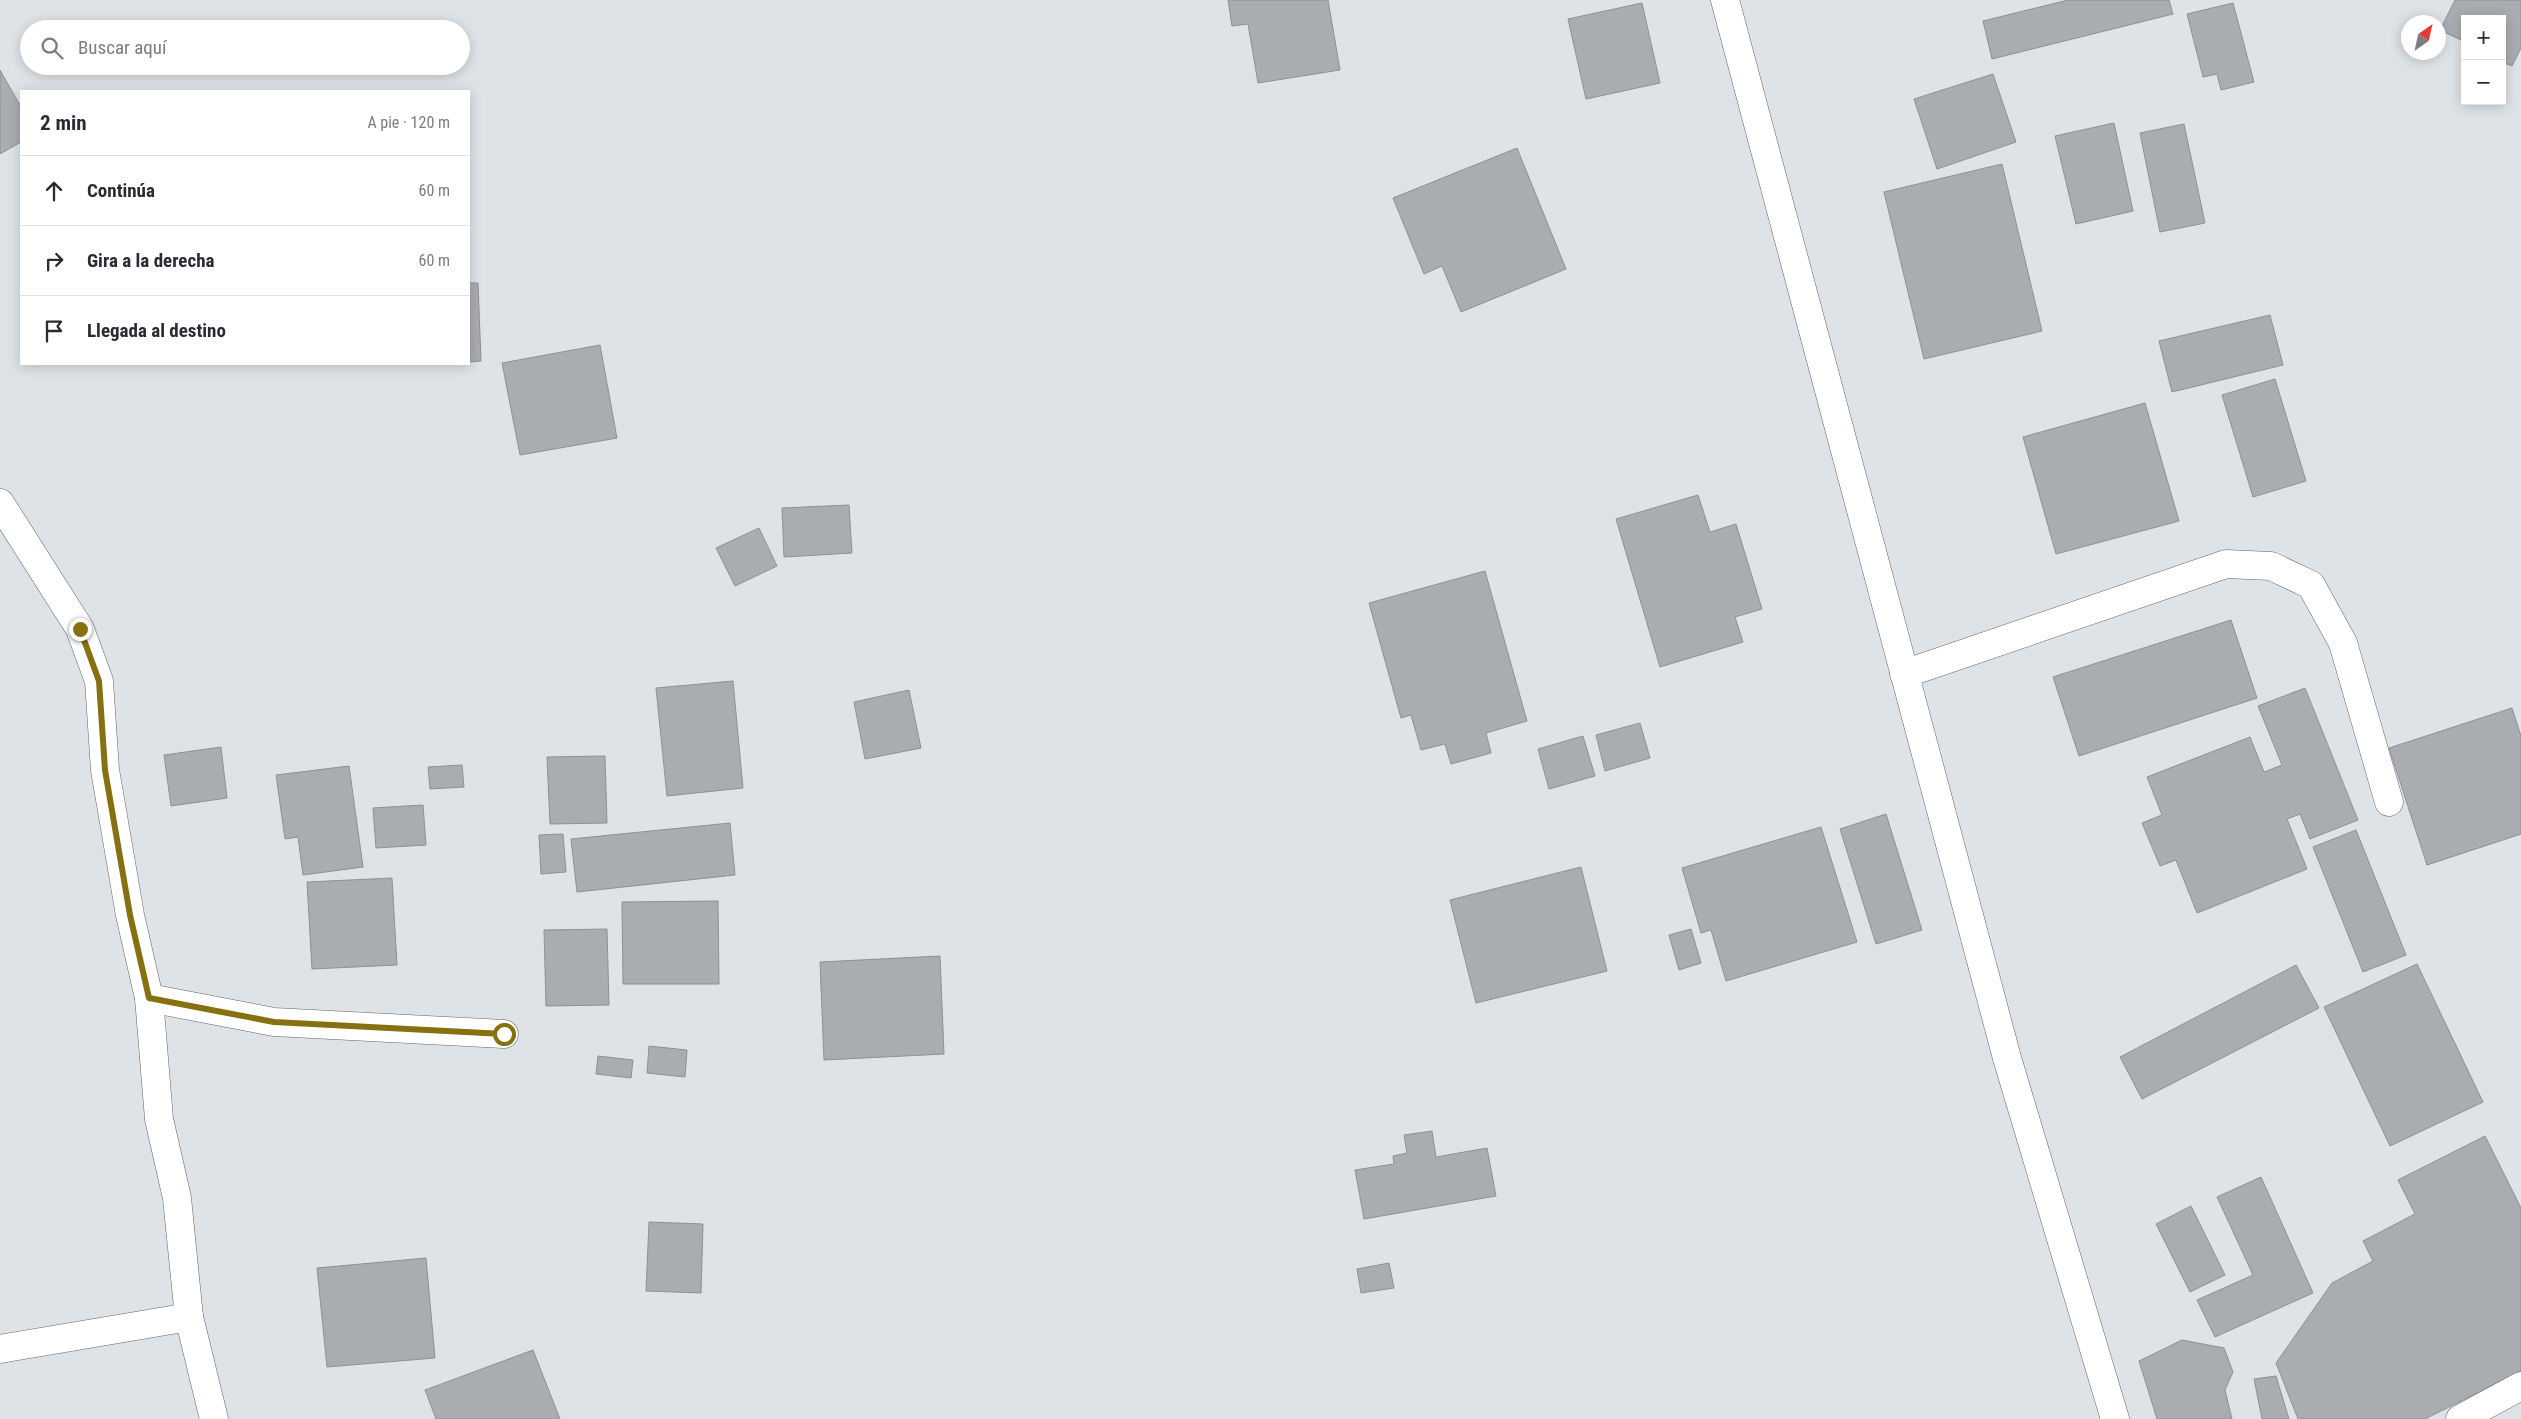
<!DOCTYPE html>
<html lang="es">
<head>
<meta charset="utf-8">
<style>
  body { margin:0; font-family:"Roboto Condensed",sans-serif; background:#f7f7f7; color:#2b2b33 }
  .controls { position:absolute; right:15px; top:15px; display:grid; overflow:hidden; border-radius:0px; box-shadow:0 2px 12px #0003 }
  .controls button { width:45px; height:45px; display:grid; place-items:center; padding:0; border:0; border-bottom:1px solid #e1e1e2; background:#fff; color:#2b2b33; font:25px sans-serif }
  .compass { position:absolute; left:2401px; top:15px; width:45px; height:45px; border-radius:50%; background:#fff; box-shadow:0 2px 12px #0003; rotate:34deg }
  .stop { position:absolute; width:15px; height:15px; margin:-11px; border:4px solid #867010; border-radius:50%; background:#fff }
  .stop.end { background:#867010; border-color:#fff; box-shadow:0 1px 5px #0008 }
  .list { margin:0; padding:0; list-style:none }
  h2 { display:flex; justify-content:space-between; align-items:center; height:65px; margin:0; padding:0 20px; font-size:21px }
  h2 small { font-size:16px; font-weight:400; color:#7c7c81 }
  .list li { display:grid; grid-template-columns:32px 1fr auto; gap:15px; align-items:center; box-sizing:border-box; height:70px; padding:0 20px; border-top:1px solid #e1e1e2 }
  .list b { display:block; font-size:19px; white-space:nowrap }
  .list em { font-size:16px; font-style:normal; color:#7c7c81 }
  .icon { flex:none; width:28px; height:28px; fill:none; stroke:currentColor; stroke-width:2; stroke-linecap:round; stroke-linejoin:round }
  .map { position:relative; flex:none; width:2521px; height:1419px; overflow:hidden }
  .search { position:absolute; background:#fff; box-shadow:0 2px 12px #0003; left:20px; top:20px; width:450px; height:55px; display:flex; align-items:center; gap:12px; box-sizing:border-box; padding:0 18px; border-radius:28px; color:#7c7c81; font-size:19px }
  .panel { position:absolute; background:#fff; box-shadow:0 2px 12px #0003; left:20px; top:90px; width:450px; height:275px; border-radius:0px }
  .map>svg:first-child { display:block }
</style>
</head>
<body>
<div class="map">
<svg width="2521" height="1419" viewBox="0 0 2521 1419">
  <rect width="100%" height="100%" fill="#dee3e7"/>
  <!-- building -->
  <g fill="#a9adb1" stroke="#8d9195">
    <path d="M1228,0h100l12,70 -82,13 -10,-59 -16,2z"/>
    <path d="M2068,0h101l4,14 -181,45 -9,-38z"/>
    <path d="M2455,0h66v48l-9,18 -10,-4v-43h-37v23l-25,-12z"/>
    <path d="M1642,3l18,80 -74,16 -18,-80z"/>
    <path d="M2233,3l21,79 -33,8 -4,-16 -14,3 -16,-63z"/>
    <path d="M0,70l21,37v35l-21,12z"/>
    <path d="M1993,74l23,68 -79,27 -23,-70z"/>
    <path d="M2114,123l19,88 -57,13 -21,-88z"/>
    <path d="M2184,124l21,99 -45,9 -20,-99z"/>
    <path d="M1517,148l49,121 -105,43 -19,-46 -18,8 -31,-76z"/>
    <path d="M2002,164l40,167 -118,28 -40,-167z"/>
    <path d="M469,283h9l3,78 -12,1z"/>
    <path d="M2270,315l13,50 -111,27 -13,-51z"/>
    <path d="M600,345l17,93 -97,17 -18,-92z"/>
    <path d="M2275,379l31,102 -53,16 -31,-102z"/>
    <path d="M2145,403l34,118 -123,33 -33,-117z"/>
    <path d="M1698,495l12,37 26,-8 26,85 -27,8 8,25 -83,25 -44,-148z"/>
    <path d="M849,505l3,48 -68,4 -2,-49z"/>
    <path d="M759,528l18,38 -42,20 -19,-38z"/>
    <path d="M1485,571l42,150 -41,12 5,20 -40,11 -6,-20 -24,6 -10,-35 -10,3 -32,-115z"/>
    <path d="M2231,620l26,78 -178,58 -26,-79z"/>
    <path d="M733,681l10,107 -76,8 -11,-108z"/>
    <path d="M2305,688l53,132 -48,19 -10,-25 -13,5 20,50 -110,44 -21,-53 -16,6 -18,-43 20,-8 -15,-38 103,-40 14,35 18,-7 -24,-59z"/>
    <path d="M909,690l12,58 -56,11 -11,-57z"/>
    <path d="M2512,708l9,28v98l-94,31 -38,-117z"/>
    <path d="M1640,723l10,35 -45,13 -9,-36z"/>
    <path d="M1583,736l12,40 -46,13 -11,-40z"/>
    <path d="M221,747l6,51 -56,8 -7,-51z"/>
    <path d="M605,756l2,67 -57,1 -3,-67z"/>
    <path d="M462,765l2,22 -34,2 -2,-22z"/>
    <path d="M349,766l14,101 -60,8 -5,-38 -13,2 -9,-64z"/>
    <path d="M423,805l3,40 -50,3 -3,-40z"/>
    <path d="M1886,814l36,116 -46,14 -36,-115z"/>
    <path d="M730,823l5,52 -158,17 -6,-53z"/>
    <path d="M1821,827l36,115 -131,39 -15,-51 -10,3 -19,-65z"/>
    <path d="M2356,830l50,125 -43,17 -50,-125z"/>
    <path d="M563,834l3,38 -25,2 -2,-39z"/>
    <path d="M1581,867l26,104 -131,32 -26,-103z"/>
    <path d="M392,878l5,87 -85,4 -5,-87z"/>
    <path d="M718,901l1,83h-96l-1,-82z"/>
    <path d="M607,929l2,76 -63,1 -2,-76z"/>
    <path d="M1691,929l10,34 -22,7 -10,-35z"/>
    <path d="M940,956l4,98 -120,6 -4,-98z"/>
    <path d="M2417,964l66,138 -93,44 -66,-139z"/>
    <path d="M2296,965l23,43 -177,91 -22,-42z"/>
    <path d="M649,1046l38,4 -2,27 -38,-4z"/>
    <path d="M598,1056l35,4 -2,18 -35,-4z"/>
    <path d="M1432,1131l4,26 51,-9 9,48 -132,23 -9,-49 39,-6 -1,-8 14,-3 -3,-18z"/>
    <path d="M2485,1136l36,72v163l-96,48h-127l-22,-56 56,-80 41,-22 -10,-20 52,-27 -17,-34z"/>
    <path d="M2261,1177l52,116 -98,44 -18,-37 56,-25 -36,-78z"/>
    <path d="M2191,1206l34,69 -35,17 -34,-68z"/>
    <path d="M649,1222l54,2 -2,69 -55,-2z"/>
    <path d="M426,1258l9,100 -108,9 -10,-99z"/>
    <path d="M1389,1263l5,25 -33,5 -4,-24z"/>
    <path d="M2182,1340l42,8 9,24 -8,18 7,29h-75l-18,-58z"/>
    <path d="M533,1350l27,69h-124l-11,-29z"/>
    <path d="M2276,1376l13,43h-27l-8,-40z"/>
  </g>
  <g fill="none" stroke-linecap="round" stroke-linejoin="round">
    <!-- minor casing -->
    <g stroke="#62666a" stroke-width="29">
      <g id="minor">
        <path d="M1725,0l282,1058 108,361"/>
        <path d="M0,503l80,126 19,52 6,89 25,145 19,83 10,121 18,79 12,119 25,102"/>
        <path d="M1904,674l322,-110 45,2 40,19 32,58 46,159"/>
        <path d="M149,998l125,24 230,12"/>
        <path d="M0,1349l189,-32"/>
        <path d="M2460,1419l61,-33"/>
      </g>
    </g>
    <!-- minor -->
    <use href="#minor" stroke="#fff" stroke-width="28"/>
  </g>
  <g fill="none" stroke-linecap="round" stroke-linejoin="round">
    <!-- route -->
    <path stroke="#867010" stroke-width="6" d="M80,629l19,52 6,89 25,145 19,83 125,24 230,12"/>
  </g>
</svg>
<div class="controls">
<button>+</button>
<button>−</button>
</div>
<svg class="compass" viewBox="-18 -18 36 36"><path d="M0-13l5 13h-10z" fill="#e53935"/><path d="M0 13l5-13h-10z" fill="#7c7c81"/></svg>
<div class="stop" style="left:504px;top:1034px"></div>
<div class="stop end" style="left:80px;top:629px"></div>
<div class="search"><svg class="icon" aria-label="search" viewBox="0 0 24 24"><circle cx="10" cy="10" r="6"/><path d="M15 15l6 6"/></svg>Buscar aquí</div>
<section class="panel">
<h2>2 min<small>A pie · 120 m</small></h2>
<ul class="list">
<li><svg class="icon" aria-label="ahead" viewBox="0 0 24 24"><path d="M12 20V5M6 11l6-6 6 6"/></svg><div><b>Continúa</b></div><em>60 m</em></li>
<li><svg class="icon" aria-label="right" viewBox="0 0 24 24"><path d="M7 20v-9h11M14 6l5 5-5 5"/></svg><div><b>Gira a la derecha</b></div><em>60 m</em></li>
<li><svg class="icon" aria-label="arrive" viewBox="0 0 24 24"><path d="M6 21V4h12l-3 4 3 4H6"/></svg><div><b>Llegada al destino</b></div></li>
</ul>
</section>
</div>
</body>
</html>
